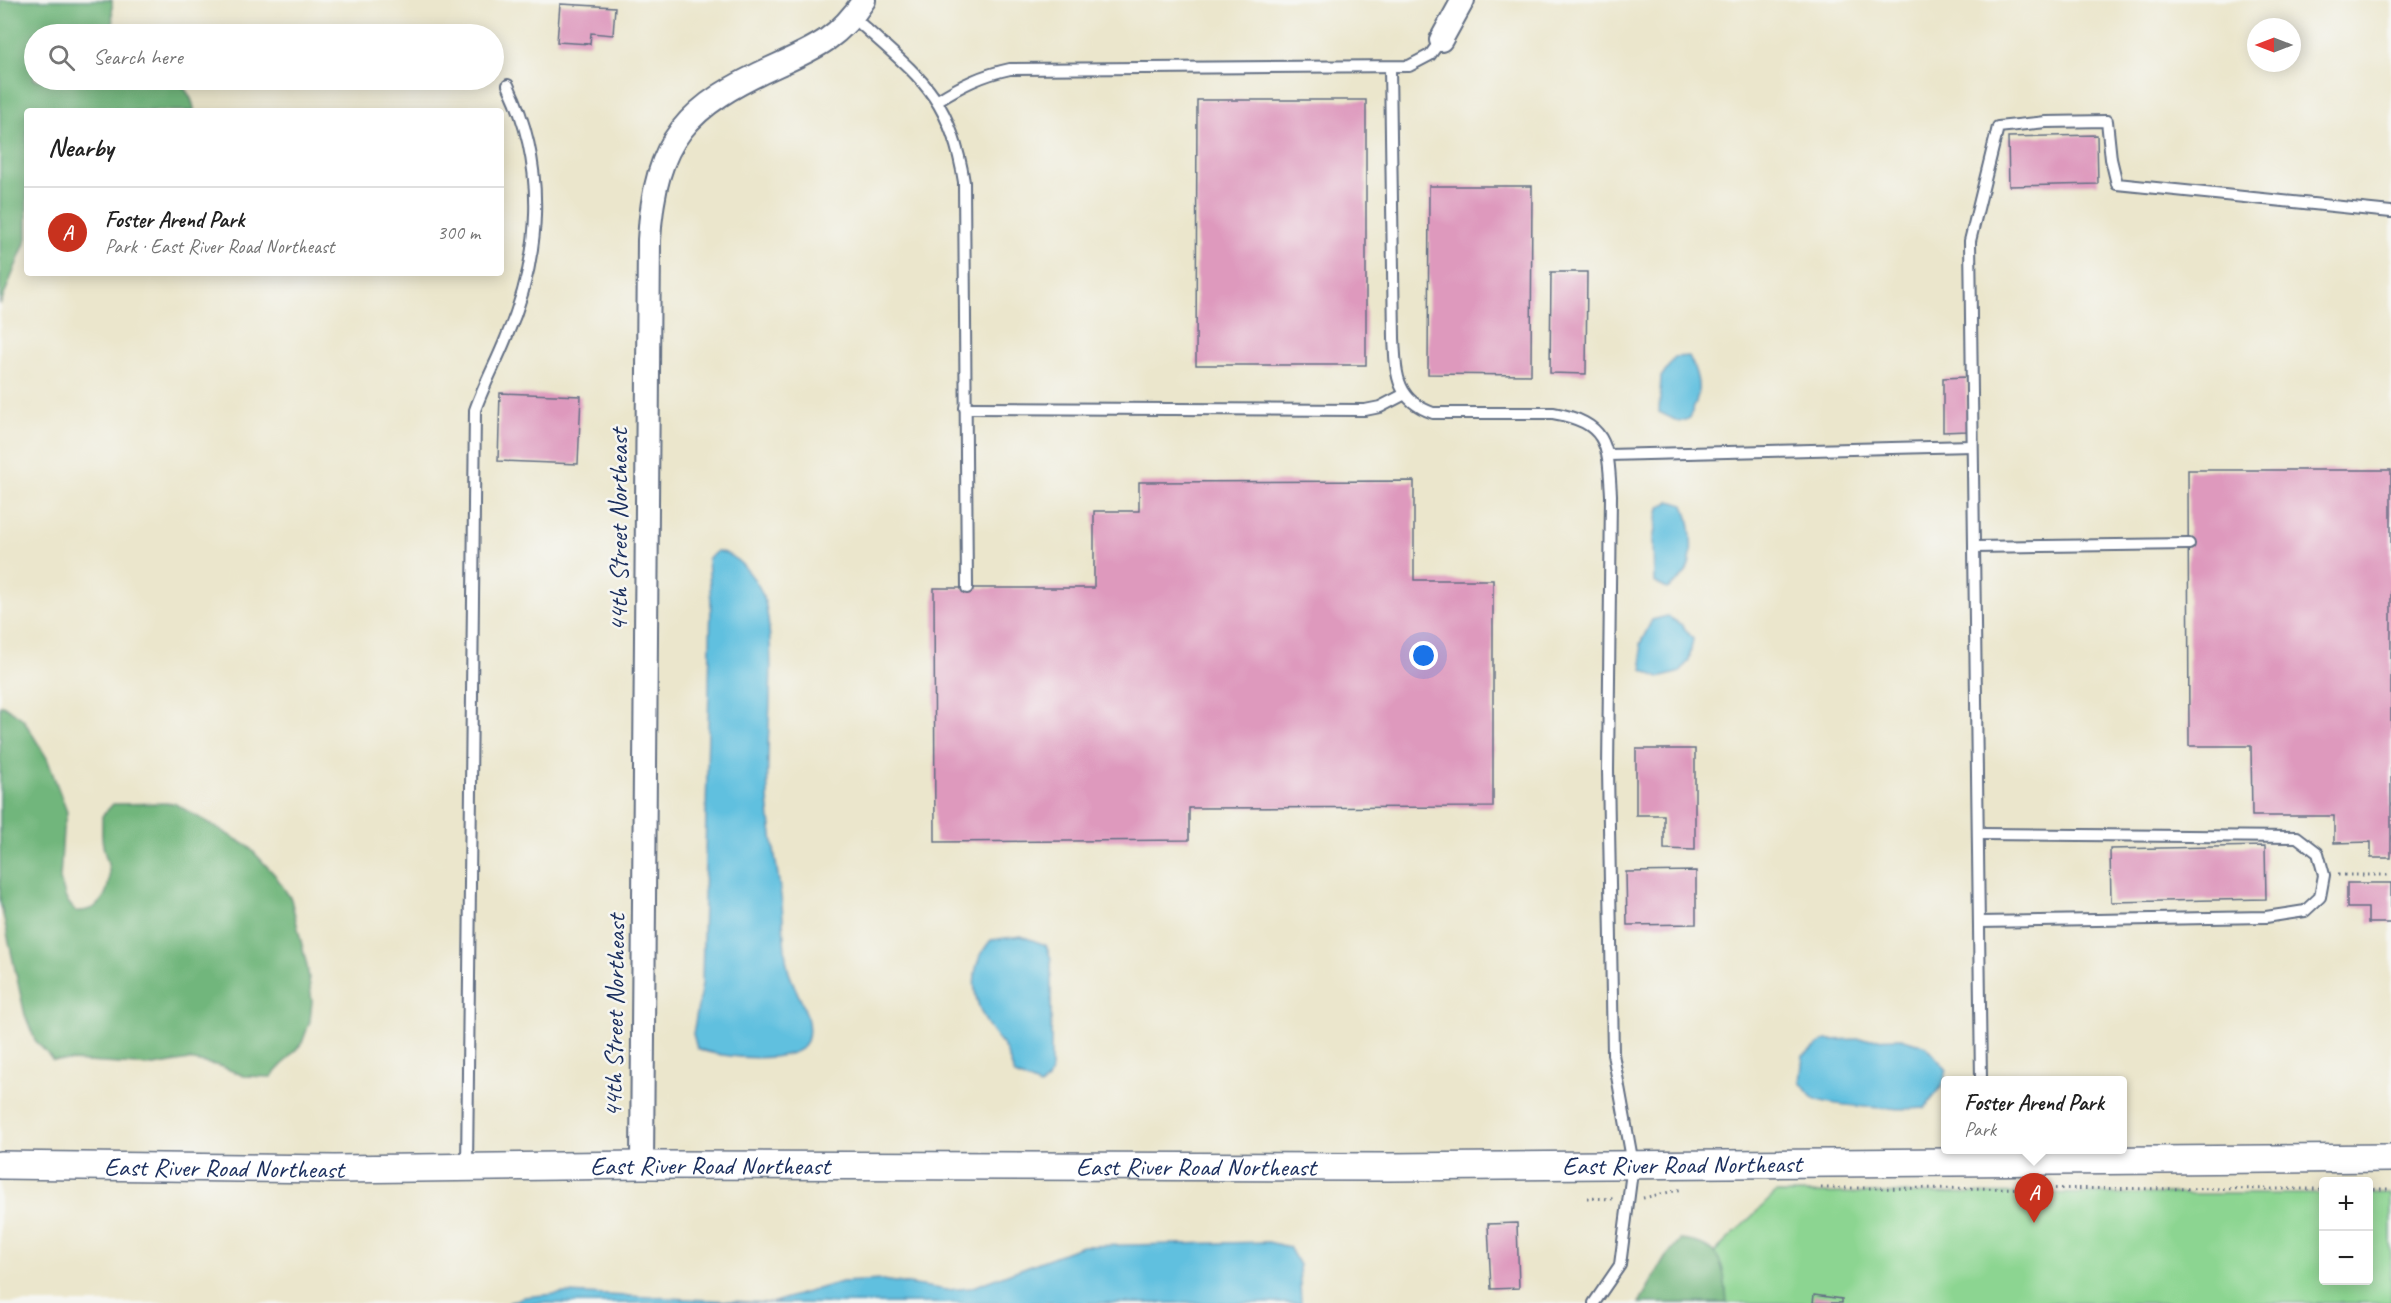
<!DOCTYPE html>
<html lang="en">
<head>
<meta charset="utf-8">
<style>
  body { margin:0; font-family:Caveat,sans-serif; background:#f6f6f6; color:#222 }
  .controls { position:absolute; right:18px; bottom:18px; display:grid; overflow:hidden; border-radius:6px; box-shadow:0 3px 15px #0003 }
  .controls button { width:54px; height:54px; display:grid; place-items:center; padding:0; border:0; border-bottom:2px solid #e0e0e0; background:#fff; color:#222; font:30px sans-serif }
  .compass { position:absolute; left:2247px; top:18px; width:54px; height:54px; border-radius:50%; background:#fff; box-shadow:0 3px 15px #0003; rotate:270deg }
  .you { position:absolute; left:1424px; top:656px; width:21px; height:21px; margin:-15px; border:4px solid #fff; border-radius:50%; background:#1a73e8; box-shadow:0 0 0 9px #1a73e833 }
  .badge { display:grid; place-items:center; width:39px; height:39px; border-radius:50%; background:#c8321e; color:#fff; font-size:20px; font-weight:700 }
  .pin { position:absolute; translate:-50% -50px; filter:drop-shadow(0 2px 3px #0008) }
  .pin::after { content:''; position:absolute; top:32px; width:21px; height:18px; background:inherit; clip-path:polygon(0 0,100% 0,50% 100%) }
  .popup { position:absolute; left:1941px; top:1076px; width:186px; height:78px; box-sizing:border-box; display:grid; place-content:center; border-radius:6px; background:#fff; filter:drop-shadow(0 2px 4px #0005); font-size:20px; white-space:nowrap; color:#767676 }
  .popup b { font-size:22px; color:#222 }
  .popup::after { content:''; position:absolute; left:50%; top:100%; margin-left:-12px; border:12px solid transparent; border-top-color:#fff }
  .list { margin:0; padding:0; list-style:none }
  h2 { display:flex; justify-content:space-between; align-items:center; height:78px; margin:0; padding:0 24px; font-size:26px }
  h2 small { font-size:20px; font-weight:400; color:#767676 }
  .list li { display:grid; grid-template-columns:39px 1fr auto; gap:18px; align-items:center; box-sizing:border-box; height:90px; padding:0 24px; border-top:2px solid #e0e0e0 }
  .list b { display:block; font-size:22px; white-space:nowrap }
  .list p { margin:0; font-size:20px; white-space:nowrap; color:#767676 }
  .list em { font-size:20px; font-style:normal; color:#767676 }
  .icon { flex:none; width:33px; height:33px; fill:none; stroke:currentColor; stroke-width:2; stroke-linecap:round; stroke-linejoin:round }
  .map { position:relative; flex:none; width:2391px; height:1303px; overflow:hidden }
  .search { position:absolute; background:#fff; box-shadow:0 3px 15px #0003; left:24px; top:24px; width:480px; height:66px; display:flex; align-items:center; gap:15px; box-sizing:border-box; padding:0 21px; border-radius:33px; color:#767676; font-size:22px }
  .panel { position:absolute; background:#fff; box-shadow:0 3px 15px #0003; left:24px; top:108px; width:480px; height:168px; border-radius:6px }
  .map>svg:first-child { display:block }
</style>
</head>
<body>
<div class="map">
<svg width="2391" height="1303" viewBox="0 0 2391 1303">
  <rect width="100%" height="100%" fill="#f6f6f2"/>
  <filter id="ink" filterUnits="userSpaceOnUse"><feTurbulence type="fractalNoise" baseFrequency=".0167" numOctaves="2"/><feDisplacementMap in="SourceGraphic" scale="12" xChannelSelector="R" yChannelSelector="G"/><feConvolveMatrix kernelMatrix="1 2 1 2 8 2 1 2 1" color-interpolation-filters="sRGB"/></filter>
  <filter id="wash" filterUnits="userSpaceOnUse"><feTurbulence type="fractalNoise" baseFrequency=".008" numOctaves="4" result="noise"/><feDisplacementMap in="SourceGraphic" scale="24" xChannelSelector="R" yChannelSelector="G"/><feGaussianBlur stdDeviation="1.35" result="paint"/><feColorMatrix in="noise" values="0 0 0 0 0 0 0 0 0 0 0 0 0 0 0 0 0 1.4 0 .05"/><feComposite in="paint" operator="in"/></filter>
  <g filter="url(#wash)">
    <rect width="100%" height="100%" fill="#ebe6cc"/>
    <!-- green -->
    <path fill="#8cd591" stroke="#548278" stroke-width="1.5" d="M1776,1193l547,1 1,86h44l1,-86h22v109h-729z"/>
    <!-- forest -->
    <g fill="#71b67b" stroke="#46726c" stroke-width="1.5">
      <path d="M0,0h112l1,34h-79v46h141c9,5 19,20 19,31h-167v127l-27,67z"/>
      <path d="M3,705l20,14 24,39 20,54 -4,18 -3,49 6,20 9,12c24,2 35,-17 34,-39 0,-9 -5,-18 -6,-27 -2,-10 -1,-20 -1,-29l11,-12 61,-1 74,43 27,29 16,24 16,67 5,35 -2,20 -8,22 -31,34 -27,-1 -24,-10 -31,-6 -35,6 -101,-6 -18,-20 -10,-25 -25,-114v-195z"/>
      <path d="M1680,1240c43,3 44,26 47,63h-88l26,-45z"/>
    </g>
    <!-- water -->
    <g fill="#60c0df" stroke="#3e789e" stroke-width="1.5">
      <path d="M1689,356c12,24 13,40 -1,63l-9,3 -20,-10 2,-35 14,-20z"/>
      <path d="M1670,501l14,4c7,17 11,48 3,65 -3,8 -13,14 -20,19l-13,-7 -1,-42 6,-32z"/>
      <path d="M717,551c22,3 45,33 49,55 11,62 -1,128 2,191 2,36 10,72 14,108 2,21 1,44 6,64 6,23 27,48 19,72 -8,25 -92,17 -110,7l-4,-14 9,-50 9,-382 -3,-43z"/>
      <path d="M1667,616l15,9 11,14 -4,21 -9,12 -21,6 -16,-8 -3,-26 12,-24z"/>
      <path d="M1021,936l25,9 5,14v113l-3,8 -8,6 -25,-11c-4,-9 -6,-18 -10,-26 -4,-7 -10,-13 -14,-19 -20,-30 -24,-62 0,-90z"/>
      <path d="M1901,1038l25,8 21,24 -5,16 -17,22c-18,2 -100,-1 -113,-11 -4,-4 -8,-10 -12,-15l3,-26 23,-16z"/>
      <path d="M1268,1242l21,5 10,18 2,38h-530l70,-21 42,-2 64,10 23,-2 112,-42z"/>
      <path d="M566,1293l204,10h-262l15,-6z"/>
    </g>
    <g id="blocks">
      <!-- building -->
      <g fill="#de99bd">
        <path d="M560,4l55,3 -2,28 -22,-2 -1,11 -33,-2z"/>
        <path d="M1197,100h169v265h-170z"/>
        <path d="M2097,135l1,49 -89,2 -1,-49z"/>
        <path d="M1429,186h103l-1,189 -103,-1z"/>
        <path d="M1551,272h36l-1,102 -36,-1z"/>
        <path d="M1966,377l1,54 -24,1v-54z"/>
        <path d="M500,393l81,3 -3,68 -80,-3z"/>
        <path d="M2188,470h203v388h-20v-16l-37,1v-27h-82l-1,-70h-62z"/>
        <path d="M1414,481v99h79v227l-304,1v32l-254,2 -1,-254h160v-77h45v-29z"/>
        <path d="M1636,749h59v101l-31,-1v-34h-28z"/>
        <path d="M2265,846l1,53 -155,3 -1,-53z"/>
        <path d="M1696,871v53l-69,1 -1,-53z"/>
        <path d="M2347,883h44v40h-23v-15h-21z"/>
        <path d="M1517,1223l2,65 -28,1 -3,-65z"/>
        <path d="M1814,1295l28,4v4h-29z"/>
      </g>
    </g>
  </g>
  <g filter="url(#ink)">
    <use href="#blocks" fill-opacity="0" stroke="#646f84" stroke-width="1.5"/>
    <g fill="none" stroke-linecap="round" stroke-linejoin="round">
      <!-- service casing -->
      <g stroke="#646f84" stroke-width="14">
        <g id="service">
          <path d="M853,17c62,57 97,75 111,165l3,406"/>
          <path d="M1390,68l4,270c2,35 1,62 39,75h120c56,10 55,33 58,82l-3,275 5,284 20,110 -13,101 -26,38"/>
          <path d="M938,100c24,-15 44,-25 72,-31l399,-3 21,-11 11,-15"/>
          <path d="M965,408l400,2 15,-3 25,-13"/>
          <path d="M1608,455l364,-9"/>
          <path d="M1974,547l215,-3"/>
          <path d="M1978,834l319,3 21,16 6,22 -4,22 -15,14 -39,6 -287,5"/>
          <path d="M1981,1080l-11,-839 28,-114 48,-5 61,-1 4,38 6,25 274,28"/>
          <path d="M467,1167l8,-757c9,-25 21,-47 31,-72 36,-82 41,-172 2,-253"/>
        </g>
      </g>
      <!-- minor casing -->
      <g stroke="#646f84" stroke-width="26">
        <g id="minor">
          <path d="M1441,40l22,-40"/>
          <path d="M642,1165l7,-925c6,-102 38,-134 129,-175 38,-17 62,-28 86,-65"/>
        </g>
      </g>
      <!-- tertiary casing -->
      <g stroke="#646f84" stroke-width="30">
        <g id="tertiary">
          <path id="s1" d="M0,1165l335,4 307,-4 746,2 1003,-9"/>
        </g>
      </g>
      <!-- path -->
      <g stroke="#646f84" stroke-width="3" stroke-dasharray="1.5 4.5" stroke-linecap="butt">
        <path d="M2338,875h53"/>
        <path d="M1821,1188l503,1"/>
        <path d="M2368,1189h23"/>
        <path d="M1587,1198l28,1"/>
        <path d="M1643,1198l40,-9"/>
      </g>
      <!-- service -->
      <use href="#service" stroke="#fff" stroke-width="10"/>
      <!-- minor -->
      <use href="#minor" stroke="#fff" stroke-width="22"/>
      <!-- tertiary -->
      <use href="#tertiary" stroke="#fff" stroke-width="27"/>
    </g>
  </g>
  <g text-anchor="middle" stroke-width="5" stroke-linejoin="round" paint-order="stroke">
    <!-- street labels -->
    <g font-size="26" fill="#1b2f5e" stroke="#f6f6f2">
      <text transform="translate(618 530) rotate(-90)" y="9">44th Street Northeast</text>
      <text transform="translate(614 1016) rotate(-89)" y="9">44th Street Northeast</text>
      <text dy="9" stroke="none"><textPath href="#s1" startOffset="1682">East River Road Northeast</textPath></text>
      <text dy="9" stroke="none"><textPath href="#s1" startOffset="710">East River Road Northeast</textPath></text>
      <text dy="9" stroke="none"><textPath href="#s1" startOffset="1196">East River Road Northeast</textPath></text>
      <text dy="9" stroke="none"><textPath href="#s1" startOffset="224">East River Road Northeast</textPath></text>
    </g>
  </g>
</svg>
<div class="controls">
<button>+</button>
<button>−</button>
</div>
<svg class="compass" viewBox="-18 -18 36 36"><path d="M0-13l5 13h-10z" fill="#e53935"/><path d="M0 13l5-13h-10z" fill="#767676"/></svg>
<div class="you"></div>
<div class="pin badge" style="left:2034px;top:1223px">A</div>
<div class="popup"><b>Foster Arend Park</b>Park</div>
<div class="search"><svg class="icon" aria-label="search" viewBox="0 0 24 24"><circle cx="10" cy="10" r="6"/><path d="M15 15l6 6"/></svg>Search here</div>
<section class="panel">
<h2>Nearby<small></small></h2>
<ul class="list">
<li><span class="badge">A</span><div><b>Foster Arend Park</b><p>Park · East River Road Northeast</p></div><em>300 m</em></li>
</ul>
</section>
</div>
</body>
</html>
